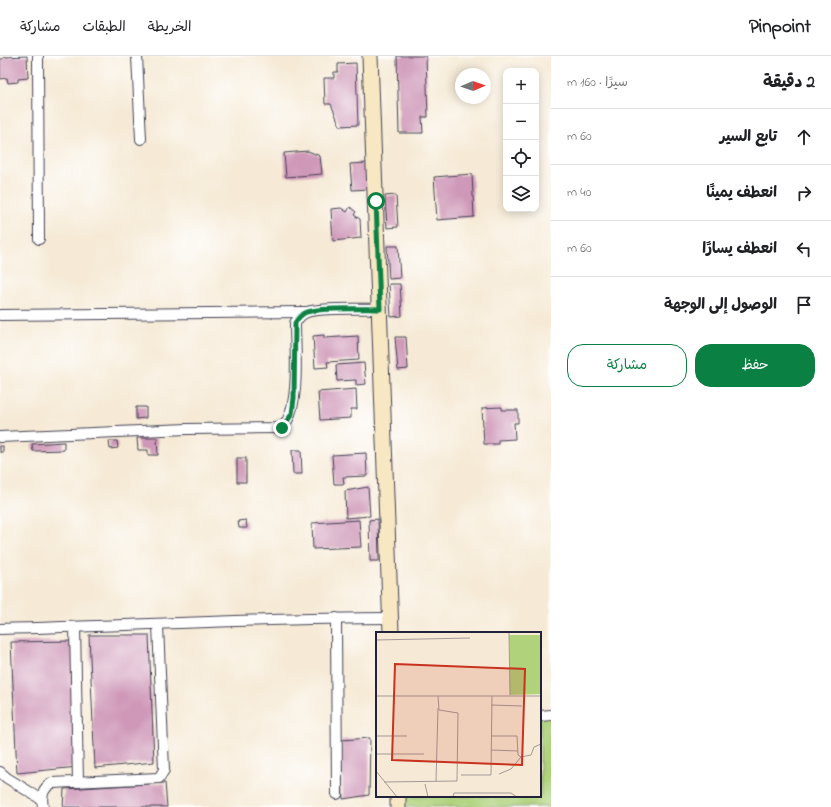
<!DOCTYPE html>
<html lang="ar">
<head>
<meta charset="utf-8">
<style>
  body { margin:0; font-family:"Indie Flower","Playpen Sans Arabic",sans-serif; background:#f6f6f6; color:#202124; direction:rtl }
  .controls { position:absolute; right:12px; top:12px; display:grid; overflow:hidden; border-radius:8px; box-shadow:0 2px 10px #0003 }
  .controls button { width:36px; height:36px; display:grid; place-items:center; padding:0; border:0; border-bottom:1px solid #e0e0e0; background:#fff; color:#202124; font:20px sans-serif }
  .compass { position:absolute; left:455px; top:12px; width:36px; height:36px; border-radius:50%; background:#fff; box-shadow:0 2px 10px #0003; rotate:88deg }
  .stop { position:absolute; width:12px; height:12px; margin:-9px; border:3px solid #0b8043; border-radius:50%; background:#fff }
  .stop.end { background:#0b8043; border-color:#fff; box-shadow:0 1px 4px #0008 }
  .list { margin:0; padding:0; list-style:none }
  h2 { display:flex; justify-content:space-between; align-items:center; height:52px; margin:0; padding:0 16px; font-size:17px }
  h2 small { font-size:13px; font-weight:400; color:#757577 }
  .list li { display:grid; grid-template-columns:26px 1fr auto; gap:12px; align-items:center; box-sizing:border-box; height:56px; padding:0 16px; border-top:1px solid #e0e0e0 }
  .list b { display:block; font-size:15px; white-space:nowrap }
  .list em { font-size:13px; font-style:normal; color:#757577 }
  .actions { display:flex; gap:8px; padding:12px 16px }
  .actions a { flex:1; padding:9px 0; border:1px solid #0b8043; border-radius:16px; text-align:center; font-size:14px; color:#0b8043 }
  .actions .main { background:#0b8043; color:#fff }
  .icon { flex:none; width:22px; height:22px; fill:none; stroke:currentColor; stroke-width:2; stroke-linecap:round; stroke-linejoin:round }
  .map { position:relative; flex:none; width:551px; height:751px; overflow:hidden; direction:ltr }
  header { display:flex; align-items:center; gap:24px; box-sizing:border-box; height:56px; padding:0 20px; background:#fff; border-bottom:1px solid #e0e0e0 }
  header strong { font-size:19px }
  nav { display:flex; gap:22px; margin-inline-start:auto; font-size:14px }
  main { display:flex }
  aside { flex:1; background:#fff }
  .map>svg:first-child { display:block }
</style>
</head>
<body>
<header>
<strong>Pinpoint</strong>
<nav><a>الخريطة</a><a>الطبقات</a><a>مشاركة</a></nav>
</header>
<main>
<aside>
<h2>2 دقيقة<small>سيرًا · 160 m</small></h2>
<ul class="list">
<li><svg class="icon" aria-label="ahead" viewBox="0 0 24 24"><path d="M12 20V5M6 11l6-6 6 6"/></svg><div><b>تابع السير</b></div><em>60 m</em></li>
<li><svg class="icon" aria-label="right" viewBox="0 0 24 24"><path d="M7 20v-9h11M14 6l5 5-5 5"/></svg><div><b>انعطف يمينًا</b></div><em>40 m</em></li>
<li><svg class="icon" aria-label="left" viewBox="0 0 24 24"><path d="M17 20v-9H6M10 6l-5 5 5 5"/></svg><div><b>انعطف يسارًا</b></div><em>60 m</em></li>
<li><svg class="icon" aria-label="arrive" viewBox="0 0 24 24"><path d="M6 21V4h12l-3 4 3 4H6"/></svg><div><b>الوصول إلى الوجهة</b></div></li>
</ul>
<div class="actions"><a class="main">حفظ</a><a>مشاركة</a></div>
</aside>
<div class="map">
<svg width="551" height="751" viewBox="0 0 551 751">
  <rect width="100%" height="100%" fill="#fff"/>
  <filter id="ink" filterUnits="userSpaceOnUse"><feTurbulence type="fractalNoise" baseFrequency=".025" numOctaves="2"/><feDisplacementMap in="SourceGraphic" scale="8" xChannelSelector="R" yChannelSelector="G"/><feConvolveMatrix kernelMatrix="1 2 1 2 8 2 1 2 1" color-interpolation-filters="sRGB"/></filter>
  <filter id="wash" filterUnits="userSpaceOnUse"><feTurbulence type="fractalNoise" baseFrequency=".012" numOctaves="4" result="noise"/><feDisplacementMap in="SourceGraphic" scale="16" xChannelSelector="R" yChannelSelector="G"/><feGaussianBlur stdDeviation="0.9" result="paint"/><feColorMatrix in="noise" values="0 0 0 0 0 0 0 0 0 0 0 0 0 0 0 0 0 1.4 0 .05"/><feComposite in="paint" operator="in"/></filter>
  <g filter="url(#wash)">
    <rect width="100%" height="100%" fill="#f6ead6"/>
    <!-- green -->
    <path fill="#afd27b" stroke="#687a5b" d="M551,659v92h-148l-1,-11h138v-80z"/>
    <g id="blocks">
      <!-- building -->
      <g fill="#cf98b8">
        <path d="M27,0l1,22 -10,1v3l-10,1 -1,-5 -7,1v-19l5,-3z"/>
        <path d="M397,0h29l2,61h-6l1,16h-24z"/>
        <path d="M356,7l2,62 -18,1 -9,-22h-6l-1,-26h10v-6h4v-8z"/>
        <path d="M308,95l12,5 2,18 -36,3 -2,-24z"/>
        <path d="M367,107l2,26 -17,1 -2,-26z"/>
        <path d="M472,118l2,43 -37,3 -3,-43z"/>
        <path d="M396,139l2,32 -11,1 -2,-32z"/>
        <path d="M350,151l6,5 -2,3 6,4 1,19 -28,3 -2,-32 10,-1 6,4z"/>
        <path d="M387,190h11l2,32 -11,1z"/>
        <path d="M389,228h11l2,32 -11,1z"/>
        <path d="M324,279v3l34,-2 1,24 -32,2 1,5 -13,1 -2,-32z"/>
        <path d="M395,281h11l2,32 -10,1z"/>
        <path d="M364,307l2,21 -10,1v-5l-19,1 -1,-16z"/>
        <path d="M356,333l1,20h-6v9l-31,2 -2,-28z"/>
        <path d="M136,351h10v11l-10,1z"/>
        <path d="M502,351v3h16v13h-4l1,16 -17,1v4h-14l-2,-36z"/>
        <path d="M137,382h20l1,17h-10v-5h-10z"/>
        <path d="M109,385h8l1,7 -8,1z"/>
        <path d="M64,386v8l-31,1 -1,-7z"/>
        <rect x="0" y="390" width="3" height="6"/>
        <path d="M292,394h9l1,24h-9z"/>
        <path d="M366,397l1,23 -24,1 1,7h-10l-2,-29z"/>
        <rect x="237" y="402" width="9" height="24"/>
        <path d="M368,431l2,29 -24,2 -1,-27z"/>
        <path d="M378,463l1,42h-9l-1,-41z"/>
        <path d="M246,464l1,8h-8l-1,-7z"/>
        <path d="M359,464l2,27 -48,2 -1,-26z"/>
        <path d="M89,579h60l5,127 -59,6z"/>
        <path d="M75,585l3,126 -61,6 -6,-131z"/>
        <path d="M370,682l-1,57 -26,4 -2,-59z"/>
        <path d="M165,727l2,24h-104l1,-18z"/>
      </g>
    </g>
  </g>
  <g filter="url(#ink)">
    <use href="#blocks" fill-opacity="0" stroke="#424052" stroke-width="1"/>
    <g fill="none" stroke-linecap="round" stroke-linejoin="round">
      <!-- minor casing -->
      <g stroke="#424052" stroke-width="12">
        <g id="minor">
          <path d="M38,0l1,183"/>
          <path d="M137,0l4,83"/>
          <path d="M0,259l306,-3"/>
          <path d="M0,381l187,-8 95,-1c19,-19 13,-78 13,-105 3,-5 6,-9 12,-11 14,-5 56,-3 73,-3"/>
          <path d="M336,562l1,176"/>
          <path d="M75,571l3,155"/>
          <path d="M0,573c130,-3 260,-11 391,-11"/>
          <path d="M540,660l11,-1"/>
          <path d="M0,716l7,6 34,21"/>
          <path d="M43,751c-2,-11 -1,-18 9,-24l107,-5 5,-8 -6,-145"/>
        </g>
      </g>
      <!-- secondary casing -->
      <g stroke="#424052" stroke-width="17">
        <g id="secondary">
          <path d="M370,0l21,577"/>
          <path d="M398,740v11"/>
        </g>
      </g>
      <!-- minor -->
      <use href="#minor" stroke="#fff" stroke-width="10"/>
      <!-- secondary -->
      <use href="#secondary" stroke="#f7e8c3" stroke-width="15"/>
    </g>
  </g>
  <g fill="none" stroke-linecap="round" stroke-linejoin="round" filter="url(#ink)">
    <!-- route -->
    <path stroke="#0b8043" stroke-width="5" d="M282,372l10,-14 2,-16 1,-75c3,-5 6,-9 12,-11 14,-5 56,-3 73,-3l-4,-108"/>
  </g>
  <!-- overview -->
  <g transform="translate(376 576)">
    <rect width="165" height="165" fill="#f6ead6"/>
    <path d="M133,3h32v59l-31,1z" fill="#afd27b"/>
    <path fill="none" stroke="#a19a98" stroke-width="1" d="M133,0l1,63M0,8l94,-2M0,64h165M115,73l31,1M0,104h31M115,104h26l1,19 3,2 10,-2 3,-8 7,-3M115,118l27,1M0,122h48M0,139l21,26M123,142l12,-5 10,-12M85,143h30l1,-79M60,149l2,-73M8,150l73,-1 1,-68 -19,-3 -1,-14M49,152l3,13M77,165l1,-4h57l6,4"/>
    <path fill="#c8321e" fill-opacity="0.15" stroke="#c8321e" stroke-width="2" d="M19,32l130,5 -3,96 -130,-5z"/>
    <rect width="165" height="165" fill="none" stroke="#22223b" stroke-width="2"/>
  </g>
</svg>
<div class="controls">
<button>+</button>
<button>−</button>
<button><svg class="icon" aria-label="locate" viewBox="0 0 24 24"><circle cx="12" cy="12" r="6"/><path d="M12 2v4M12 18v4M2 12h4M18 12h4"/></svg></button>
<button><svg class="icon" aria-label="layers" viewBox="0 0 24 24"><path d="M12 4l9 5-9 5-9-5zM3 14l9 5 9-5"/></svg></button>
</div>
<svg class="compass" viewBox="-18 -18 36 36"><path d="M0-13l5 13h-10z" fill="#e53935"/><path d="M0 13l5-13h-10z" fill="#757577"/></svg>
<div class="stop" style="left:376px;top:145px"></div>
<div class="stop end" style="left:282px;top:372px"></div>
</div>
</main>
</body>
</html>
